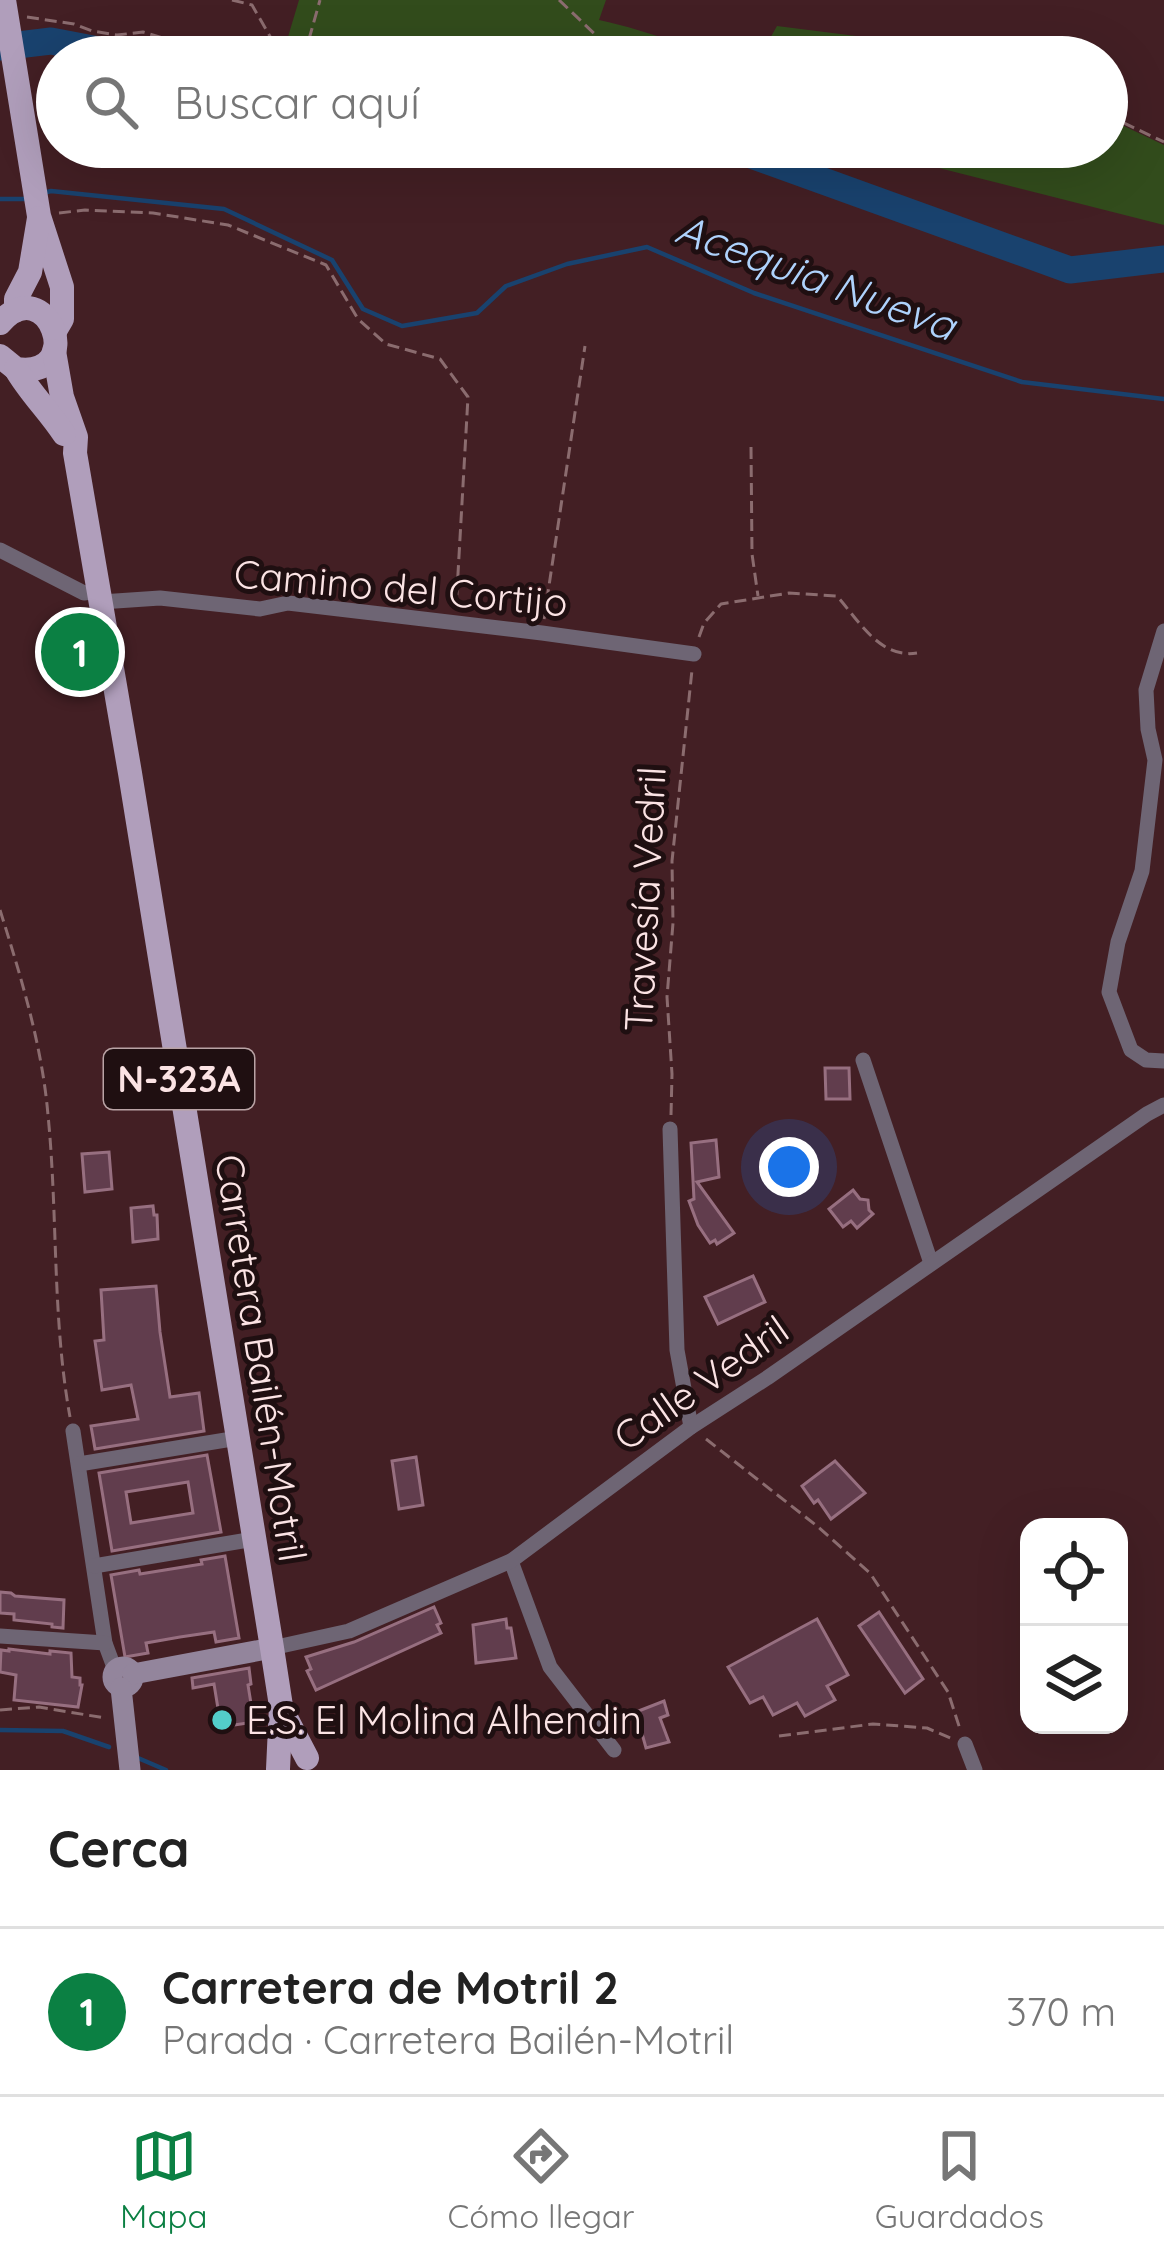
<!DOCTYPE html>
<html lang="es">
<head>
<meta charset="utf-8">
<style>
  body { margin:0; font-family:Quicksand,sans-serif; background:#f2f2f2; color:#222 }
  .controls { position:absolute; right:36px; bottom:36px; display:grid; overflow:hidden; border-radius:24px; box-shadow:0 12px 48px #0002 }
  .controls button { width:108px; height:108px; display:grid; place-items:center; padding:0; border:0; border-bottom:3px solid #e0e0e0; background:#fff; color:#222; font:60px sans-serif }
  .you { position:absolute; left:789px; top:1167px; width:42px; height:42px; margin:-30px; border:9px solid #fff; border-radius:50%; background:#1a73e8; box-shadow:0 0 0 18px #1a73e833 }
  .badge { display:grid; place-items:center; width:78px; height:78px; border-radius:50%; background:#0b8043; color:#fff; font-size:39px; font-weight:700 }
  .pin { position:absolute; translate:-50% -50%; border:6px solid #fff; box-shadow:0 3px 12px #0006 }
  .list { margin:0; padding:0; list-style:none }
  h2 { display:flex; justify-content:space-between; align-items:center; height:156px; margin:0; padding:0 48px; font-size:51px }
  h2 small { font-size:39px; font-weight:400; color:#767676 }
  .list li { display:grid; grid-template-columns:78px 1fr auto; gap:36px; align-items:center; box-sizing:border-box; height:168px; padding:0 48px; border-top:3px solid #e0e0e0 }
  .list b { display:block; font-size:45px; white-space:nowrap }
  .list p { margin:0; font-size:39px; white-space:nowrap; color:#767676 }
  .list em { font-size:39px; font-style:normal; color:#767676 }
  .icon { flex:none; width:66px; height:66px; fill:none; stroke:currentColor; stroke-width:2; stroke-linecap:round; stroke-linejoin:round }
  .map { position:relative; flex:none; width:1164px; height:1770px; overflow:hidden }
  .search { position:absolute; background:#fff; box-shadow:0 12px 48px #0002; left:36px; right:36px; top:36px; height:132px; display:flex; align-items:center; gap:30px; box-sizing:border-box; padding:0 42px; border-radius:66px; color:#767676; font-size:45px }
  .sheet { height:324px; background:#fff }
  nav { display:flex; justify-content:space-around; align-items:center; box-sizing:border-box; height:168px; border-top:3px solid #e0e0e0; background:#fff; font-size:33px; color:#767676 }
  nav a { display:grid; justify-items:center; gap:6px }
  nav .on { color:#0b8043 }
  .map>svg:first-child { display:block }
</style>
</head>
<body>
<div class="map">
<svg width="1164" height="1770" viewBox="0 0 1164 1770">
  <rect width="100%" height="100%" fill="#431f24"/>
  <!-- green -->
  <g fill="#324c1c">
    <path d="M299,0h307l-7,20c54,11 106,37 161,36l17,-30 95,12 83,19h-673z"/>
    <path d="M1107,118l57,27v80l-308,-78h251z"/>
  </g>
  <g fill="none" stroke-linecap="round" stroke-linejoin="round">
    <!-- stream -->
    <g stroke="#19426e" stroke-width="4.5">
      <path d="M43,193l8,-2 173,18 108,51 31,49 39,17 75,-13 29,-27 61,-22 80,-17 107,46 268,89 142,17"/>
      <path d="M0,199h27"/>
      <path d="M0,1730l63,1 46,16"/>
      <path d="M138,1758l28,12"/>
    </g>
    <!-- river -->
    <g stroke="#19426e" stroke-width="27">
      <path d="M0,47l51,-6 84,16"/>
      <path d="M729,147l341,123 94,-11"/>
    </g>
  </g>
  <!-- building -->
  <g fill="#613d4d" stroke="#976f80" stroke-width="3" fill-rule="evenodd">
    <path d="M825,1068h24l1,31h-24z"/>
    <path d="M716,1140l3,37 -22,5 37,51 -17,11 -2,-4 -5,3 -12,-18 -9,-24 5,-2 -3,-56z"/>
    <path d="M109,1152l3,37 -27,3 -3,-38z"/>
    <path d="M853,1190l7,9 8,1 1,10 4,4 -16,14 -6,-7 -8,6 -14,-18z"/>
    <path d="M153,1206l1,9h3l1,24 -25,3 -2,-34z"/>
    <path d="M753,1276l12,26 -47,22 -13,-27z"/>
    <path d="M156,1286l4,46 10,65 29,-4 5,38 -109,18 -4,-23 47,-7 -7,-34 -29,5 -7,-49 9,-1 -3,-50z"/>
    <path d="M207,1455l14,77 -109,19 -13,-78zM188,1482l5,31 -62,10 -5,-31z"/>
    <path d="M416,1457l7,48 -24,4 -7,-48z"/>
    <path d="M835,1461l30,32 -34,26 -13,-19 -4,3 -12,-17z"/>
    <path d="M225,1556l14,82 -23,4 -2,-10 -34,5 -34,6 2,10 -23,4 -14,-82 28,-5 1,4 62,-10 -1,-4z"/>
    <path d="M0,1592l11,1 4,3 49,4 -1,28 -11,-1v-3l-38,-4v-6l-14,-1z"/>
    <path d="M434,1607l7,16 -4,2 4,8 -125,57 -9,-19 4,-2 -5,-12 48,-15z"/>
    <path d="M879,1612l44,67 -18,14 -46,-67z"/>
    <path d="M506,1619l1,9h4l5,30 -40,5 -3,-38z"/>
    <path d="M817,1619l31,56 -21,11 8,14 -30,16 -8,-13 -24,12 -10,-18 -13,6 -22,-36z"/>
    <path d="M9,1649l41,5v-3l21,2 1,24 8,1v7h2l-4,22 -64,-7 2,-25 -16,-3 1,-22 8,1z"/>
    <path d="M249,1668l2,16 -3,1 6,37 -33,5 -7,-43 -21,4 -1,-10z"/>
    <path d="M664,1701l4,14 -8,3 9,24 -23,6 -10,-36z"/>
  </g>
  <g fill="none" stroke-linecap="round" stroke-linejoin="round">
    <!-- path -->
    <g stroke="#8b6c6f" stroke-width="3" stroke-dasharray="12 6" stroke-linecap="butt">
      <path d="M232,0l20,5 27,47 10,5"/>
      <path d="M559,0l43,41 56,16"/>
      <path d="M27,17l47,7 18,7 25,4 26,-3 82,25"/>
      <path d="M304,57l16,-57"/>
      <path d="M814,57l25,-11 92,8 8,3"/>
      <path d="M1107,115l57,27"/>
      <path d="M59,213l26,-3 68,3 75,12 98,40 32,54 28,25 54,15 28,38 -12,212"/>
      <path d="M751,447l1,107 6,42"/>
      <path d="M544,619l41,-273"/>
      <path d="M699,637l5,-14 17,-19 68,-11 48,3c22,25 43,63 80,57"/>
      <path d="M0,910c21,67 42,135 48,205 10,101 4,203 22,302"/>
      <path d="M671,1115l1,-41 -5,-77 6,-74 -1,-62 20,-191"/>
      <path d="M706,1439l111,87 53,47 78,119 12,37"/>
      <path d="M0,1710l39,-3 66,11"/>
      <path d="M779,1736l94,-12 54,4 26,11"/>
    </g>
    <!-- street -->
    <g stroke="#6e6574" stroke-width="15">
      <path d="M0,550l84,43 15,-2"/>
      <path d="M101,602l59,-4 100,11 28,-6 254,30 152,21"/>
      <path d="M1164,631l-18,59 2,39 7,31 -13,111 -24,71 -9,50 22,58 15,10 18,1"/>
      <path d="M863,1060l68,203"/>
      <path d="M670,1129l7,221 14,77"/>
      <path d="M73,1431l32,212 10,27"/>
      <path d="M79,1464l159,-26"/>
      <path d="M511,1561l39,106 64,83"/>
      <path d="M94,1566l160,-27"/>
      <path d="M0,1636l105,7"/>
      <path d="M272,1648l77,-17 162,-70 180,-134 76,-49 380,-264 17,-9"/>
      <path d="M965,1744l10,26"/>
    </g>
    <!-- secondary -->
    <g stroke="#93859c" stroke-width="21">
      <circle cx="123" cy="1677" r="10"/>
      <path d="M133,1674l139,-26"/>
      <path d="M121,1688l9,82"/>
    </g>
    <!-- primary -->
    <g stroke="#b09ebb" stroke-width="24">
      <path d="M4,0l35,216 23,71v32l-7,12"/>
      <path d="M16,310v-11l14,-27 9,-54"/>
      <path d="M0,323c47,-54 89,56 16,46l-16,-13"/>
      <path d="M54,351l8,46 14,40 -1,16 55,320 142,875 9,58 -3,63"/>
      <path d="M16,369c13,23 33,42 48,65"/>
      <path d="M283,1712l24,46"/>
    </g>
  </g>
  <!-- markers -->
  <circle fill="#53cdca" stroke="#1f0f11" stroke-width="4.5" cx="222" cy="1720" r="12"/>
  <g text-anchor="middle" stroke-width="10" stroke-linejoin="round" paint-order="stroke">
    <!-- shield labels -->
    <rect fill="#1f0f11" stroke="#b9a3a5" stroke-width="3" x="104" y="1049" width="150" height="60" rx="9"/>
    <g font-size="36" font-weight="bold" fill="#fbe3e4">
      <text x="179" y="1092">N-323A</text>
    </g>
    <!-- street labels -->
    <g font-size="39" fill="#fbe3e4" stroke="#1f0f11">
      <text transform="translate(401 588) rotate(5)" y="14">Camino del Cortijo</text>
      <text transform="translate(645 899) rotate(-87)" y="14">Travesía Vedril</text>
      <text transform="translate(261 1358) rotate(81)" y="14">Carretera Bailén-Motril</text>
      <text transform="translate(701 1383) rotate(-35)" y="14">Calle Vedril</text>
    </g>
    <!-- poi labels -->
    <g font-size="39" fill="#fbe3e4" stroke="#1f0f11" text-anchor="start">
      <text x="246" y="1734">E.S. El Molina Alhendin</text>
    </g>
    <!-- water labels -->
    <g font-size="42" font-style="italic" fill="#aed2fc" stroke="#1f0f11">
      <text transform="translate(816 277) rotate(20)" y="15">Acequia Nueva</text>
    </g>
  </g>
</svg>
<div class="controls">
<button><svg class="icon" aria-label="locate" viewBox="0 0 24 24"><circle cx="12" cy="12" r="6"/><path d="M12 2v4M12 18v4M2 12h4M18 12h4"/></svg></button>
<button><svg class="icon" aria-label="layers" viewBox="0 0 24 24"><path d="M12 4l9 5-9 5-9-5zM3 14l9 5 9-5"/></svg></button>
</div>
<div class="you"></div>
<div class="pin badge" style="left:80px;top:652px">1</div>
<div class="search"><svg class="icon" aria-label="search" viewBox="0 0 24 24"><circle cx="10" cy="10" r="6"/><path d="M15 15l6 6"/></svg>Buscar aquí</div>
</div>
<section class="sheet">
<h2>Cerca<small></small></h2>
<ul class="list">
<li><span class="badge">1</span><div><b>Carretera de Motril 2</b><p>Parada · Carretera Bailén-Motril</p></div><em>370 m</em></li>
</ul>
</section>
<nav>
<a class="on"><svg class="icon" aria-label="map" viewBox="0 0 24 24"><path d="M3 6l6-2 6 2 6-2v14l-6 2-6-2-6 2zM9 4v14M15 6v14"/></svg>Mapa</a>
<a><svg class="icon" aria-label="directions" viewBox="0 0 24 24"><path d="M12 3l9 9-9 9-9-9zM9 14v-3h6M13 9l2 2-2 2"/></svg>Cómo llegar</a>
<a><svg class="icon" aria-label="saved" viewBox="0 0 24 24"><path d="M7 4h10v16l-5-4-5 4z"/></svg>Guardados</a>
</nav>
</body>
</html>
